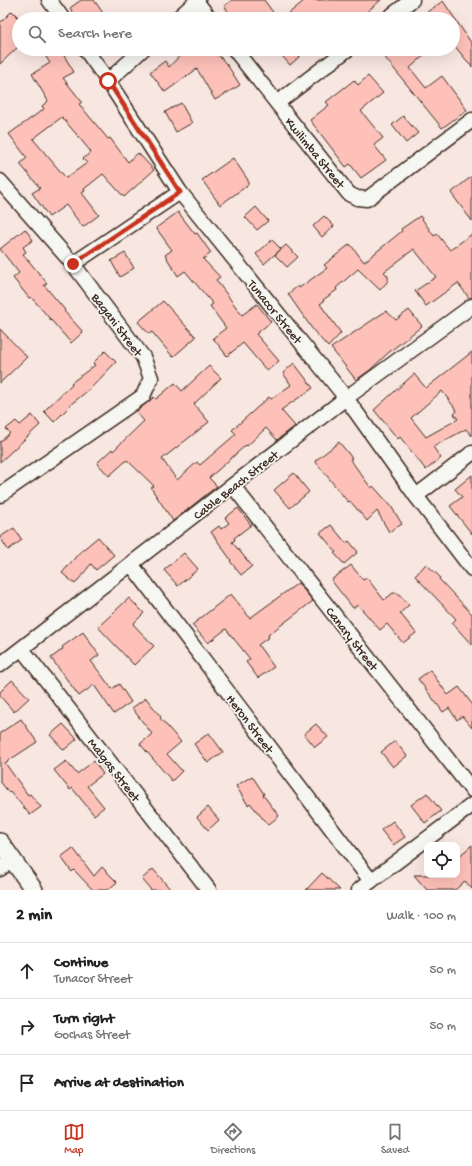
<!DOCTYPE html>
<html lang="en">
<head>
<meta charset="utf-8">
<style>
  body { margin:0; font-family:"Gochi Hand",sans-serif; background:#f6f6f6; color:#222 }
  .controls { position:absolute; right:12px; bottom:12px; display:grid; overflow:hidden; border-radius:8px; box-shadow:0 4px 16px #0002 }
  .controls button { width:36px; height:36px; display:grid; place-items:center; padding:0; border:0; border-bottom:1px solid #e0e0e0; background:#fff; color:#222; font:20px sans-serif }
  .stop { position:absolute; width:12px; height:12px; margin:-9px; border:3px solid #c8321e; border-radius:50%; background:#fff }
  .stop.end { background:#c8321e; border-color:#fff; box-shadow:0 1px 4px #0008 }
  .list { margin:0; padding:0; list-style:none }
  h2 { display:flex; justify-content:space-between; align-items:center; height:52px; margin:0; padding:0 16px; font-size:17px }
  h2 small { font-size:13px; font-weight:400; color:#767676 }
  .list li { display:grid; grid-template-columns:26px 1fr auto; gap:12px; align-items:center; box-sizing:border-box; height:56px; padding:0 16px; border-top:1px solid #e0e0e0 }
  .list b { display:block; font-size:15px; white-space:nowrap }
  .list p { margin:0; font-size:13px; white-space:nowrap; color:#767676 }
  .list em { font-size:13px; font-style:normal; color:#767676 }
  .icon { flex:none; width:22px; height:22px; fill:none; stroke:currentColor; stroke-width:2; stroke-linecap:round; stroke-linejoin:round }
  .map { position:relative; flex:none; width:472px; height:890px; overflow:hidden }
  .search { position:absolute; background:#fff; box-shadow:0 4px 16px #0002; left:12px; right:12px; top:12px; height:44px; display:flex; align-items:center; gap:10px; box-sizing:border-box; padding:0 14px; border-radius:22px; color:#767676; font-size:15px }
  .sheet { height:220px; background:#fff }
  nav { display:flex; justify-content:space-around; align-items:center; box-sizing:border-box; height:56px; border-top:1px solid #e0e0e0; background:#fff; font-size:11px; color:#767676 }
  nav a { display:grid; justify-items:center; gap:2px }
  nav .on { color:#c8321e }
  .map>svg:first-child { display:block }
</style>
</head>
<body>
<div class="map">
<svg width="472" height="890" viewBox="0 0 472 890">
  <rect width="100%" height="100%" fill="#f8e6e1"/>
  <filter id="ink" filterUnits="userSpaceOnUse"><feTurbulence type="fractalNoise" baseFrequency=".025" numOctaves="2"/><feDisplacementMap in="SourceGraphic" scale="8" xChannelSelector="R" yChannelSelector="G"/><feConvolveMatrix kernelMatrix="1 2 1 2 8 2 1 2 1" color-interpolation-filters="sRGB"/></filter>
  <g filter="url(#ink)">
    <!-- building -->
    <g fill="#fdc1b9" stroke="#3b2a1e" fill-rule="evenodd">
      <path d="M81,0h13l13,19h-30l-7,-11z"/>
      <path d="M232,0h32l14,19h-44l-10,-13z"/>
      <path d="M305,0h76l-23,19h-76z"/>
      <path d="M443,1l29,43v23l-19,-23v-25h-36z"/>
      <path d="M12,11l7,7v28l-19,18v-41z"/>
      <path d="M52,49h8l14,23 -11,6 19,24 -3,2 29,35 2,-1 18,24 10,-9 16,17 -30,27 -21,-23 -19,15 1,2 -3,2 17,22 -16,12 -17,-22 -17,12 -17,-24 8,-5 -20,-24 7,-6 -18,-24 35,-25 -2,-3 6,-5 -16,-27 18,-11 -6,-9zM62,117l29,35 -8,7 4,4 -21,15 -33,-39z"/>
      <path d="M186,49h27l15,17 12,19 -25,15 -18,-31 -32,23 -15,-20 15,-11 4,6z"/>
      <path d="M276,49h32l-18,16z"/>
      <path d="M378,49h53l-21,19 16,20 16,-12 25,34 -25,18z"/>
      <path d="M368,76l15,17 -22,18 22,27 -9,7 12,15 -25,18 -11,-14 -4,3 -36,-47 19,-15 -3,-3 28,-22 4,5z"/>
      <path d="M181,103l11,20 -16,9 -11,-20z"/>
      <path d="M403,116l15,17 -12,10 -14,-18z"/>
      <path d="M233,158l15,22v5l-28,20 -18,-25z"/>
      <path d="M472,176v45l-21,-28z"/>
      <path d="M256,207l12,14 -11,9 -12,-13z"/>
      <path d="M178,212l17,22 2,-1 14,20 -8,6 17,18 -4,3 26,35 15,-11 14,18 -15,12 23,27 -12,10 -24,-28 -16,13 -14,-18 13,-10 -16,-22 3,-2 -28,-33 -7,5 -13,-21 7,-5 -16,-22z"/>
      <path d="M324,216l10,10 -12,11 -9,-11z"/>
      <path d="M420,216l14,20 3,-2 13,16 22,-16v64h-3l-11,-15 -32,23 -11,-15 21,-14 -22,-28 -30,23 4,4v5l-8,9 -22,-21 -22,19 1,2 -14,10 1,1 -4,3 21,29 -13,14 -15,-17 -25,-36 10,-8 1,2 28,-20 -3,-3 26,-21 14,18 38,-31 -1,-2z"/>
      <path d="M25,229l8,11 -10,7 3,5 -3,2 24,29 -3,2 21,25 -1,1 19,21 -12,11 -40,-46 -2,1 -16,-20 6,-5 -19,-24z"/>
      <path d="M272,240l9,9 -17,15 -8,-10z"/>
      <path d="M286,245l12,12 -11,10 -12,-12z"/>
      <path d="M125,253l9,15 -14,9 -9,-16z"/>
      <path d="M163,301l33,36 -23,20 -21,-25 -3,2 -11,-12z"/>
      <path d="M409,310l13,16 -34,27 -18,17 -14,10 -25,-32 55,-37 10,9z"/>
      <path d="M0,329l27,28 -27,26z"/>
      <path d="M105,351l11,11 -25,26 -21,17v1l-16,16 -10,-11 28,-27 -1,-1 24,-18 -2,-2z"/>
      <path d="M472,352v84l-6,-7 -33,18 8,11 -15,12 -26,-33 -2,2 -24,-29 40,-36 12,14zM442,391l15,20 -3,3 4,5 -32,18 -15,-19z"/>
      <path d="M294,363l19,25 -32,22 14,16 -18,14 -11,-12 -19,18 -1,-1 -37,33 8,8 -44,35 -22,-33 3,-2 -27,-26 -18,16 -12,-13 15,-14 1,2 31,-30 -8,-9 18,-15 2,2 19,-16 7,8 27,-25 12,12 -27,26 15,18 -47,37 15,21 20,-18 3,3 36,-31 -4,-4 37,-33 2,2 20,-14 -8,-12z"/>
      <path d="M32,415l8,10 -40,37v-20l10,-9 -4,-4 10,-8 4,4z"/>
      <path d="M339,442l13,16 -2,1 21,29 2,-2 18,20 11,18 -13,8 -12,-21 -10,10 -17,-20 -2,1 -33,-41z"/>
      <path d="M294,473l15,19 -19,16 -16,-18z"/>
      <path d="M472,475v59l-22,-28 12,-9 -7,-8z"/>
      <path d="M238,508l13,17 -17,13 1,2 -3,2 20,24 -11,9 -11,-14 1,-1 -20,-28 8,-6 2,3 8,-6 -4,-5z"/>
      <path d="M331,525l15,18 3,-2 9,11 -14,12 -10,-11 2,-1 -16,-19z"/>
      <path d="M14,528l8,12 -14,10 -8,-13z"/>
      <path d="M98,537l16,18 -18,15 -5,-6 -16,20 -13,-11 17,-20z"/>
      <path d="M184,553l14,16 -20,17 -14,-16z"/>
      <path d="M426,564l14,13 -1,2 33,35v31l-20,-22 4,-4 -41,-43z"/>
      <path d="M351,565l12,15 4,-2 17,22 9,-7h5l11,12 -9,8 16,20 -13,10 -16,-19 -7,6 -22,-25 -5,3 -22,-28z"/>
      <path d="M298,583l15,18 -45,34 1,2 -11,8 16,22 -16,11 -12,-16 4,-3 -24,-30 -18,14 -16,-18 39,-31 19,24z"/>
      <path d="M129,598l15,15 -11,11 21,22 -20,19 -36,-38z"/>
      <path d="M83,632l16,23 -8,6 21,28 7,-5 12,18 -17,12 -20,-29 -15,11 -28,-38 12,-9 -1,-2z"/>
      <path d="M430,670l18,25 11,-8 13,17v24l-10,-12 -5,4 -8,-12 -6,4 -25,-33z"/>
      <path d="M12,680l17,18 -15,14 -14,-16v-4z"/>
      <path d="M146,698l15,19 -1,1 21,24 -14,12 15,17 -10,10 -32,-37 12,-10 -20,-26z"/>
      <path d="M21,719l16,23 -32,21 23,32 2,-1 11,13 -11,8 -20,-24 -1,2 -9,-12v-48z"/>
      <path d="M63,724l14,15 -13,11 -14,-15z"/>
      <path d="M316,724l12,13 -13,10 -11,-13z"/>
      <path d="M209,733l14,19 -15,11 -14,-19z"/>
      <path d="M395,741l12,15 -14,11 -12,-15z"/>
      <path d="M66,761l11,13 17,-13 9,13 -16,12 17,21 -10,8 -22,-27 -2,2 -16,-20z"/>
      <path d="M252,776l12,18 -1,1 16,21 -11,9 -18,-22 -2,2 -12,-19z"/>
      <path d="M427,793l14,18 -16,12 -14,-18z"/>
      <path d="M208,807l11,13 -11,10 -11,-13z"/>
      <path d="M393,821l12,16 -12,8 -12,-15z"/>
      <path d="M472,845v44l-7,-8 -10,9h-28l-13,-15h43v-17z"/>
      <path d="M73,848l21,28 8,-9 15,15 -9,8h-15l-19,-20 -2,2 -11,-15z"/>
      <path d="M153,869l18,21h-20l-9,-11z"/>
      <path d="M322,873l18,17h-34z"/>
    </g>
    <g fill="none" stroke-linecap="round" stroke-linejoin="round">
      <!-- minor casing -->
      <g stroke="#3b2a1e" stroke-width="17">
        <g id="minor">
          <path d="M49,0l14,19"/>
          <path d="M196,1l14,18"/>
          <path d="M177,19l21,-19"/>
          <path d="M387,19l25,-19"/>
          <path d="M85,49l23,32 72,111 166,206 70,98 56,73"/>
          <path d="M234,49l115,145 8,4 10,1 105,-79"/>
          <path d="M108,81l35,-32"/>
          <path d="M277,103l71,-54"/>
          <path d="M0,181l73,83 70,93 8,21 -8,18 -143,99"/>
          <path d="M73,264l107,-72"/>
          <path d="M233,486l239,304"/>
          <path d="M416,496l56,-43"/>
          <path d="M131,564l240,317"/>
          <path d="M22,649l187,241"/>
          <path d="M0,665l346,-267 126,-92"/>
          <path d="M0,869l13,-10"/>
          <path d="M359,890l113,-85"/>
        </g>
      </g>
      <!-- tertiary casing -->
      <g stroke="#3b2a1e" stroke-width="20">
        <path id="tertiary" d="M0,842l34,48"/>
      </g>
      <!-- minor -->
      <use href="#minor" stroke="#f6f6f2" stroke-width="14"/>
      <!-- tertiary -->
      <use href="#tertiary" stroke="#f6f6f2" stroke-width="17"/>
    </g>
  </g>
  <g fill="none" stroke-linecap="round" stroke-linejoin="round" filter="url(#ink)">
    <!-- route -->
    <path stroke="#c8321e" stroke-width="5" d="M73,264l107,-72 -72,-111"/>
  </g>
  <g text-anchor="middle" stroke-width="3.5" stroke-linejoin="round" paint-order="stroke">
    <!-- street labels -->
    <g font-size="13" fill="#3b2a1e" stroke="#f6f6f2">
      <text transform="translate(316 152) rotate(51)" y="5">Kwilimba Street</text>
      <text transform="translate(276 311) rotate(51)" y="5">Tunacor Street</text>
      <text transform="translate(118 324) rotate(53)" y="5">Bagani Street</text>
      <text transform="translate(235 484) rotate(-38)" y="5">Cable Beach Street</text>
      <text transform="translate(353 638) rotate(52)" y="5">Canary Street</text>
      <text transform="translate(251 723) rotate(53)" y="5">Heron Street</text>
      <text transform="translate(115 769) rotate(52)" y="5">Malgas Street</text>
    </g>
  </g>
</svg>
<div class="controls">
<button><svg class="icon" aria-label="locate" viewBox="0 0 24 24"><circle cx="12" cy="12" r="6"/><path d="M12 2v4M12 18v4M2 12h4M18 12h4"/></svg></button>
</div>
<div class="stop" style="left:108px;top:81px"></div>
<div class="stop end" style="left:73px;top:264px"></div>
<div class="search"><svg class="icon" aria-label="search" viewBox="0 0 24 24"><circle cx="10" cy="10" r="6"/><path d="M15 15l6 6"/></svg>Search here</div>
</div>
<section class="sheet">
<h2>2 min<small>Walk · 100 m</small></h2>
<ul class="list">
<li><svg class="icon" aria-label="ahead" viewBox="0 0 24 24"><path d="M12 20V5M6 11l6-6 6 6"/></svg><div><b>Continue</b><p>Tunacor Street</p></div><em>50 m</em></li>
<li><svg class="icon" aria-label="right" viewBox="0 0 24 24"><path d="M7 20v-9h11M14 6l5 5-5 5"/></svg><div><b>Turn right</b><p>Gochas Street</p></div><em>50 m</em></li>
<li><svg class="icon" aria-label="arrive" viewBox="0 0 24 24"><path d="M6 21V4h12l-3 4 3 4H6"/></svg><div><b>Arrive at destination</b></div></li>
</ul>
</section>
<nav>
<a class="on"><svg class="icon" aria-label="map" viewBox="0 0 24 24"><path d="M3 6l6-2 6 2 6-2v14l-6 2-6-2-6 2zM9 4v14M15 6v14"/></svg>Map</a>
<a><svg class="icon" aria-label="directions" viewBox="0 0 24 24"><path d="M12 3l9 9-9 9-9-9zM9 14v-3h6M13 9l2 2-2 2"/></svg>Directions</a>
<a><svg class="icon" aria-label="saved" viewBox="0 0 24 24"><path d="M7 4h10v16l-5-4-5 4z"/></svg>Saved</a>
</nav>
</body>
</html>
